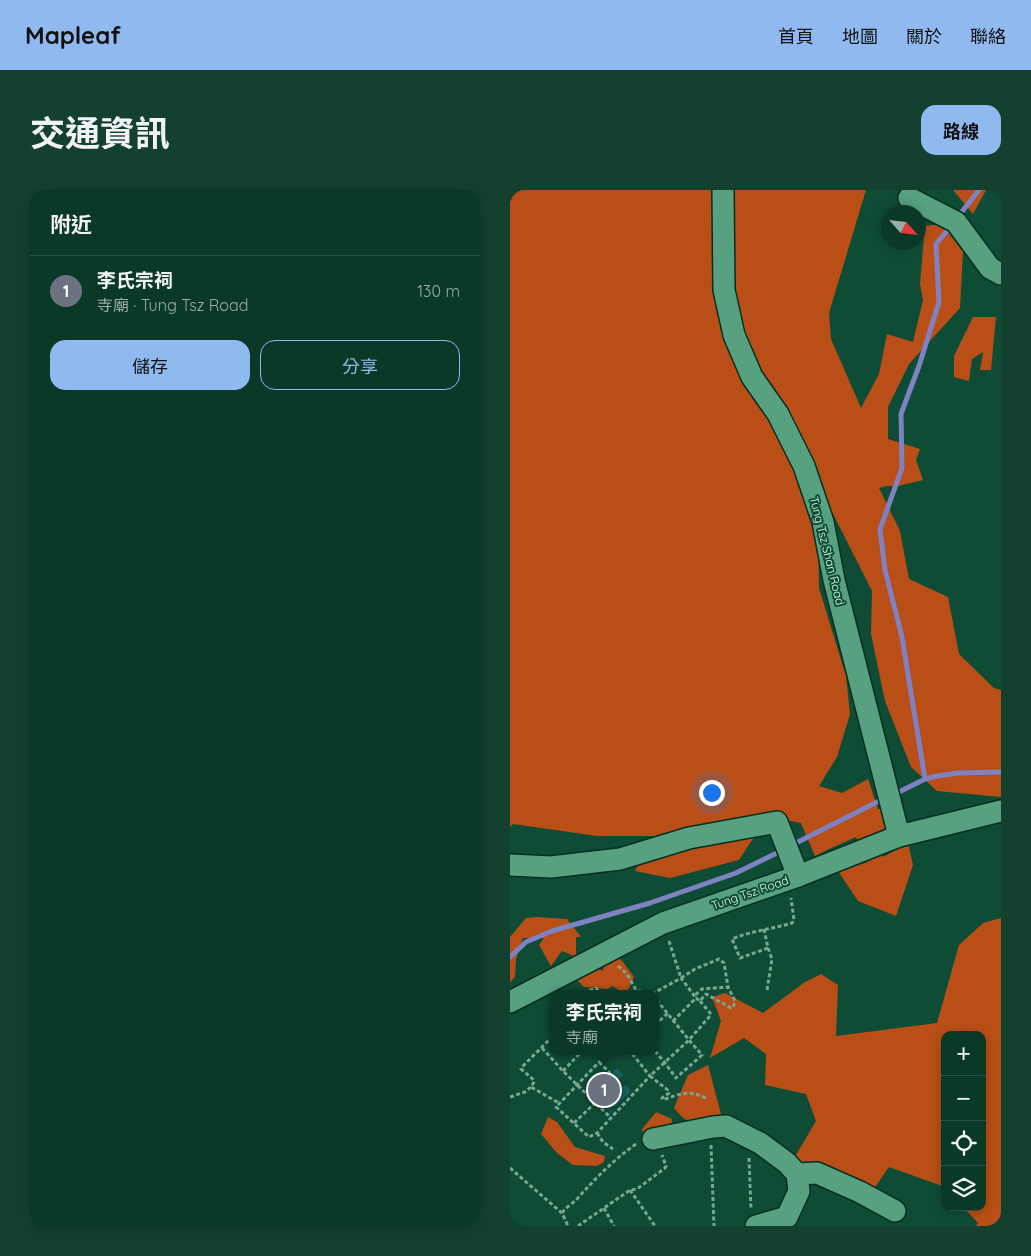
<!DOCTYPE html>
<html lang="zh-TW">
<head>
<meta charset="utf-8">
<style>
  body { margin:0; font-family:Quicksand,"Noto Sans TC",sans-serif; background:#144030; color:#f1f3f6 }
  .controls { position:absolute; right:15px; bottom:15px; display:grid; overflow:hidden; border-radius:10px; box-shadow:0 2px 12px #0003 }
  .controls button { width:45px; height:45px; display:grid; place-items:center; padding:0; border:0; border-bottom:1px solid #2b5345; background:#0b3928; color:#f1f3f6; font:25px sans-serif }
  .compass { position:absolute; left:371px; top:15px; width:45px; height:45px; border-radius:50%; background:#0b3928; box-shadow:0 2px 12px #0003; rotate:117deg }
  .you { position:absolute; left:201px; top:602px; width:18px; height:18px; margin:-12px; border:4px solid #fff; border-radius:50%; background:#1a73e8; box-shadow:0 0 0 8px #1a73e833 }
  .badge { display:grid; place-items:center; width:32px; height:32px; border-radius:50%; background:#90b9f0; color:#fff; font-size:16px; font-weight:700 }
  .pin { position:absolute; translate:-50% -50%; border:2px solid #fff; box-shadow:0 1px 5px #0006 }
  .popup { position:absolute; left:39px; top:800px; width:110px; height:65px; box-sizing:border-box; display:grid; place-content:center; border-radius:10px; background:#0b3928; filter:drop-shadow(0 1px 4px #0005); font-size:16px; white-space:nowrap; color:#9aaca8 }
  .popup b { font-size:19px; color:#f1f3f6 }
  .popup::after { content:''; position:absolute; left:50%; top:100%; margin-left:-10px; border:10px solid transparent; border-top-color:#0b3928 }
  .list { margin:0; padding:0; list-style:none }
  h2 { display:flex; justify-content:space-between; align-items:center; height:65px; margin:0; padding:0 20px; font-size:21px }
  h2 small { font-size:16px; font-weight:400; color:#9aaca8 }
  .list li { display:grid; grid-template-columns:32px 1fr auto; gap:15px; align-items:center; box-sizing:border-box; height:70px; padding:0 20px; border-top:1px solid #2b5345 }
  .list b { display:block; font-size:19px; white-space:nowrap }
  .list p { margin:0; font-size:16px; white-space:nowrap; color:#9aaca8 }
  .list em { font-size:16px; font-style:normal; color:#9aaca8 }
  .actions { display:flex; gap:10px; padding:15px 20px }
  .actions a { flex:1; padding:11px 0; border:1px solid #90b9f0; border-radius:15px; text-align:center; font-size:18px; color:#90b9f0 }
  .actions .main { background:#90b9f0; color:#111 }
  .icon { flex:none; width:28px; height:28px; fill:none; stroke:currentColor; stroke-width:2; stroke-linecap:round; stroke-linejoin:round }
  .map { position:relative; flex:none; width:491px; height:1036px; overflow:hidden; border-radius:15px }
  header { display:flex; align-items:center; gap:30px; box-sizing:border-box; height:70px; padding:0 25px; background:#90b9f0; color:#111 }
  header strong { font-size:24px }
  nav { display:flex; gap:28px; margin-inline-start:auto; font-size:18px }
  .intro { display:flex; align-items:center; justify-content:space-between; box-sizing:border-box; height:120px; padding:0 30px }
  h1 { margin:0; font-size:35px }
  .button { padding:12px 22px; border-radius:15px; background:#90b9f0; color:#111; font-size:18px; font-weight:700 }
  main { display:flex; gap:30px; padding:0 30px }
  aside { flex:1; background:#0b3928; border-radius:15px; box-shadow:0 2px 12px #0003 }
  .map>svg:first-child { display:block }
</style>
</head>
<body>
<header>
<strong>Mapleaf</strong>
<nav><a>首頁</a><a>地圖</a><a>關於</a><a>聯絡</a></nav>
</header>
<div class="intro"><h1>交通資訊</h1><a class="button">路線</a></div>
<main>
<aside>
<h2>附近<small></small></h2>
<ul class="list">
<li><span class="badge" style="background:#6b7280">1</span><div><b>李氏宗祠</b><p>寺廟 · Tung Tsz Road</p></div><em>130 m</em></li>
</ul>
<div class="actions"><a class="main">儲存</a><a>分享</a></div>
</aside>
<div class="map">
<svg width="491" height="1036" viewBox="0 0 491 1036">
  <rect width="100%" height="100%" fill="#0f4c36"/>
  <!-- forest -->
  <g fill="#b94f17">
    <path d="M0,0h356l-37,123 2,26 30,69 18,-34 8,-40 26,8 10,-42 -3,-16 5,-58 17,-2 21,28 -3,56 -51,56 -21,43v32l32,10 -4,11 7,20 -25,6h-11l-8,2 21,43 9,48 39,18 11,57 35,34 7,2v107l-64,-6 -26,-24 -26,-66 -14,-67 1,-43 -55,-109 2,106 27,88 4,38 -13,43 -18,29 23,7 26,-14 10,30 20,-4 6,12 -23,21 2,19 25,-14 5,22 -17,51 -38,-15 -20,-30 30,-9 -12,-25 -27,12 -14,7 -14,-33 -16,-3 -15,-7 -31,47 -69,18 -35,-7 18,-35h-56l-84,-12 -3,3z"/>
    <path d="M443,0h33l-13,24z"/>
    <path d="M463,127h23l-5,53h-11l3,-18 -11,7 -3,22 -15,-4v-21z"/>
    <path d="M27,727l30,2 14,18h-5v20l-14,-6 -11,15 -12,-21 5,-7h-21l-7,21 -1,18 -5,5v-45l16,-19z"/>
    <path d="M491,728v308h-25l2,-3 -15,-16h19v-172h-37v152l-56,-20 -14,20 -82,-27 23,-39 -10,-27 -41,-9 1,-31 -22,-16 -34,20 11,-37 -9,-24 13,-4 38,20 42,-31 16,-8 17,11 -2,51 101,-13 22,-78 24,-22z"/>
    <path d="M105,763l8,9 11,15 -7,15 -7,-1 -7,-5 -6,3 -23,-2 -12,-12 17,-11 14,7 2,-16z"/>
    <path d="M198,875l13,49 -5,9c-23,1 -27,3 -42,-15l14,-33z"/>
    <path d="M146,922l16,7 -2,25 -25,4 -3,-19z"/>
    <path d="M38,927l9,5 18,25 30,9 -1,6 -7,4 -24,-1 -16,-12 -16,-19z"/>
  </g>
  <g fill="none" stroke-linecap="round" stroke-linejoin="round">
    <!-- stream -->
    <g stroke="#7e82c1" stroke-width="5">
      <path d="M447,28l22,-28"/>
      <path d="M415,589l-23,-142 -17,-67 -5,-41 22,-61 -1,-54 18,-48 20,-64 -3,-58 16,-19"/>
      <path d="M383,605l32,-16 12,-3 21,-3 43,-1"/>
      <path d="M280,656l93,-47"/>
      <path d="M0,767l16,-15 26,-11 98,-28 86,-30 47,-23"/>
    </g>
    <!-- minor casing -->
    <g stroke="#052f20" stroke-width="24">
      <g id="minor">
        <path d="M213,0l1,100 10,45 18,42 26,37 26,52 19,56 11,58 65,256"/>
        <path d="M399,8l47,24 34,46 11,6"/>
        <path d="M0,675l41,2 69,-8 69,-21 88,-16 21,54"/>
        <path d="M0,812l153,-79 135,-47 101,-40 102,-25"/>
        <path d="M143,949l60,-12 13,-1 34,17 27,20 10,11 2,17 -12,26 -31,9"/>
        <path d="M287,984l20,-1 43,19 35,19"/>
      </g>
    </g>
    <!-- path -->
    <g stroke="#77a793" stroke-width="3" stroke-dasharray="4 2.5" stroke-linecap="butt">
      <path d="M254,739l4,19 -28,10 -8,-19c19,-8 40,-10 60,-16l2,-3 -3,-22"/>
      <path d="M159,751l12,37 14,-9 24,-10 5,4 4,24 -26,2 -8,7"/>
      <path d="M108,776l9,8 9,16 15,4"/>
      <path d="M257,800l5,-31 -4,-11"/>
      <path d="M74,804l2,-2 10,-4 5,6"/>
      <path d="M142,804l29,-16 15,20"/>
      <path d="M190,811l11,13 -1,2 -21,24 -39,36 19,15v2l-7,5 1,2c16,-6 27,-11 44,-1"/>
      <path d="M163,831l23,-23 4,3 6,-7 25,14 2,-1 2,-6 -7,-14"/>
      <path d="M145,835l13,-12"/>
      <path d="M43,846l-31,31 -1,2 13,11v2l-3,5 28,16"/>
      <path d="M32,858l21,23 48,47"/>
      <path d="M93,861l3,4v3l-7,4 -43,45 33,30 8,-4 53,-57 -20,-25"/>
      <path d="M145,861l10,12 11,15 26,-23 -13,-15 -34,-42"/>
      <path d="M89,872l14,14"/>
      <path d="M53,881l19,-20"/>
      <path d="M78,905l22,-22"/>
      <path d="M0,907l15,-5 6,-5"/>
      <path d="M64,933l22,-21"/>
      <path d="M87,943l6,9 10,7"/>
      <path d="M201,955l3,81"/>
      <path d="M239,968l2,52"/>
      <path d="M0,978l52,45 6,13"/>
      <path d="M120,1000l25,36"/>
      <path d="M94,1018l10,18"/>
      <path d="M52,1023c4,-6 10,-9 14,-13 20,-22 36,-39 60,-56"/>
      <path d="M68,1036l52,-36 7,-1 28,-21 1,-2 -4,-11"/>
    </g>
    <!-- minor -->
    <use href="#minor" stroke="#57a181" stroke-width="21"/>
  </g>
  <!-- wall -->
  <g fill="#12534c">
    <path d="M89,895h18l-18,17 -7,-7z"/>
    <path d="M105,904l13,2 -17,18 -11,-11 4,-5z"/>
  </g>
  <!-- shaded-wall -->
  <g fill="#0f433e">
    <path d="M114,885l-7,10 -18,17 7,-10z"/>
    <path d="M122,901l-4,5 -17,18 4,-6z"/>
  </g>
  <!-- building -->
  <g fill="#156058" stroke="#0f433e">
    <path d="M107,877l7,8 -18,17 -7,-7z"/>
    <path d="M115,894l7,7 -17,17 -11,-10 7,-8 4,4z"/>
  </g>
  <g text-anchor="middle" stroke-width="4" stroke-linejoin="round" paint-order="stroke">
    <!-- street labels -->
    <g font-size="12" fill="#daffec" stroke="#0f4c36">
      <text transform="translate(317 361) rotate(76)" y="4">Tung Tsz Shan Road</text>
      <text transform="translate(240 703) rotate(-19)" y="4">Tung Tsz Road</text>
    </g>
  </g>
</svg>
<div class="controls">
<button>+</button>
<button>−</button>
<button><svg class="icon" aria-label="locate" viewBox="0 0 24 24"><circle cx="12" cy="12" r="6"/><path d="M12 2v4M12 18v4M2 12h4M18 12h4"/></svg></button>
<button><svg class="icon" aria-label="layers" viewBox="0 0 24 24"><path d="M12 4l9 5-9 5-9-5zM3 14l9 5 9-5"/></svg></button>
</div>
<svg class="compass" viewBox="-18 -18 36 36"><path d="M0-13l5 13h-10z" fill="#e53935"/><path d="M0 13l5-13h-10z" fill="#9aaca8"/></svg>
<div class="you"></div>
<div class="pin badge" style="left:94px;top:900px;background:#6b7280">1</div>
<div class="popup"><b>李氏宗祠</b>寺廟</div>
</div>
</main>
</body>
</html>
